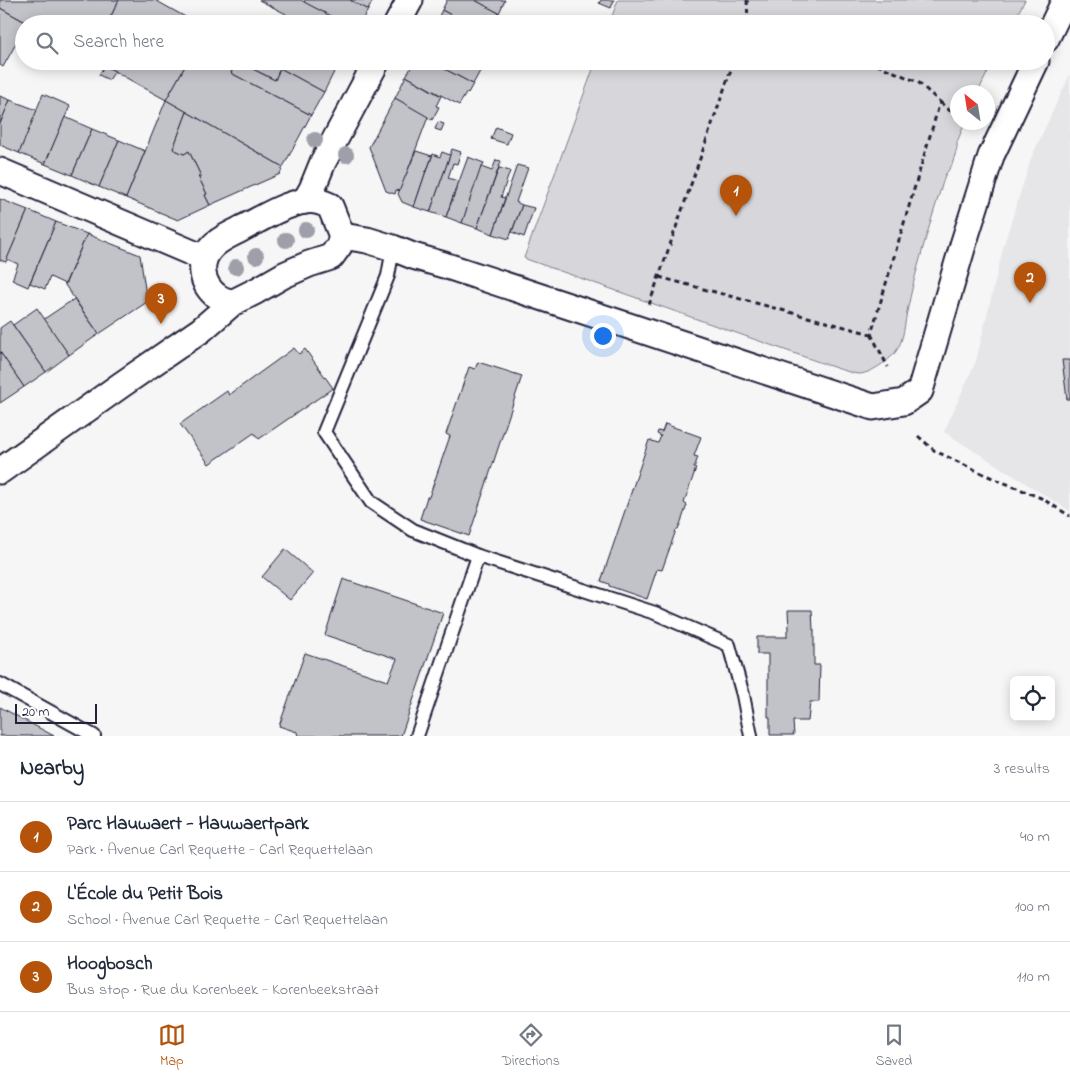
<!DOCTYPE html>
<html lang="en">
<head>
<meta charset="utf-8">
<style>
  body { margin:0; font-family:"Indie Flower",sans-serif; background:#f6f6f7; color:#1f2937 }
  .controls { position:absolute; right:15px; bottom:15px; display:grid; overflow:hidden; border-radius:8px; box-shadow:0 2px 12px #0003 }
  .controls button { width:45px; height:45px; display:grid; place-items:center; padding:0; border:0; border-bottom:1px solid #e0e1e3; background:#fff; color:#1f2937; font:25px sans-serif }
  .compass { position:absolute; left:950px; top:85px; width:45px; height:45px; border-radius:50%; background:#fff; box-shadow:0 2px 12px #0003; rotate:330deg }
  .scale { position:absolute; left:15px; bottom:12px; width:82px; box-sizing:border-box; padding-left:5px; border:2px solid #22223b; border-top:0; font-size:14px; line-height:18px; white-space:nowrap; color:#22223b; -webkit-text-stroke:4px #fff; paint-order:stroke }
  .you { position:absolute; left:602px; top:335px; width:18px; height:18px; margin:-12px; border:4px solid #fff; border-radius:50%; background:#1a73e8; box-shadow:0 0 0 8px #1a73e833 }
  .badge { display:grid; place-items:center; width:32px; height:32px; border-radius:50%; background:#b45309; color:#fff; font-size:16px; font-weight:700 }
  .pin { position:absolute; translate:-50% -41px; filter:drop-shadow(0 1px 2px #0008) }
  .pin::after { content:''; position:absolute; top:26px; width:18px; height:15px; background:inherit; clip-path:polygon(0 0,100% 0,50% 100%) }
  .list { margin:0; padding:0; list-style:none }
  h2 { display:flex; justify-content:space-between; align-items:center; height:65px; margin:0; padding:0 20px; font-size:21px }
  h2 small { font-size:16px; font-weight:400; color:#747a83 }
  .list li { display:grid; grid-template-columns:32px 1fr auto; gap:15px; align-items:center; box-sizing:border-box; height:70px; padding:0 20px; border-top:1px solid #e0e1e3 }
  .list b { display:block; font-size:19px; white-space:nowrap }
  .list p { margin:0; font-size:16px; white-space:nowrap; color:#747a83 }
  .list em { font-size:16px; font-style:normal; color:#747a83 }
  .icon { flex:none; width:28px; height:28px; fill:none; stroke:currentColor; stroke-width:2; stroke-linecap:round; stroke-linejoin:round }
  .map { position:relative; flex:none; width:1070px; height:736px; overflow:hidden }
  .search { position:absolute; background:#fff; box-shadow:0 2px 12px #0003; left:15px; right:15px; top:15px; height:55px; display:flex; align-items:center; gap:12px; box-sizing:border-box; padding:0 18px; border-radius:28px; color:#747a83; font-size:19px }
  .sheet { height:275px; background:#fff }
  nav { display:flex; justify-content:space-around; align-items:center; box-sizing:border-box; height:70px; border-top:1px solid #e0e1e3; background:#fff; font-size:14px; color:#747a83 }
  nav a { display:grid; justify-items:center; gap:2px }
  nav .on { color:#b45309 }
  .map>svg:first-child { display:block }
</style>
</head>
<body>
<div class="map">
<svg width="1070" height="736" viewBox="0 0 1070 736">
  <rect width="100%" height="100%" fill="#f6f6f7"/>
  <filter id="ink" filterUnits="userSpaceOnUse"><feTurbulence type="fractalNoise" baseFrequency=".02" numOctaves="2"/><feDisplacementMap in="SourceGraphic" scale="10" xChannelSelector="R" yChannelSelector="G"/><feConvolveMatrix kernelMatrix="1 2 1 2 8 2 1 2 1" color-interpolation-filters="sRGB"/></filter>
  <g filter="url(#ink)">
    <!-- built -->
    <path fill="#e6e6e9" d="M1070,74v437l-126,-79 32,-71 28,-117 28,-88z"/>
    <!-- green -->
    <g fill="#d7d7db" stroke="#7c7c8b">
      <path d="M618,0h407l-13,24h-403z"/>
      <path d="M596,61h397l-15,31h-20v30l7,1 -8,19v6l-5,17 -7,10c-9,30 -19,60 -27,91 -4,14 -7,27 -10,41 -4,16 -3,34 -14,47 -6,7 -26,21 -36,20 -7,-1 -15,-4 -22,-6l-310,-109 -2,-1z"/>
    </g>
    <!-- building -->
    <g fill="#c2c2c9" stroke="#22223b">
      <path d="M0,0h119l-12,24h-78l-29,-16z"/>
      <path d="M119,0h36l43,24h-91z"/>
      <path d="M259,0h42l45,24h-52l-10,-6 2,-4z"/>
      <path d="M305,0h45l18,10 -8,14h-14l-42,-22z"/>
      <path d="M350,0h23l-5,10z"/>
      <path d="M447,0h28l24,13 -7,11h-25l-25,-14z"/>
      <path d="M475,0h30l-6,13z"/>
      <path d="M601,0h13l-3,8 -12,-5z"/>
      <path d="M0,8l27,15 -3,1v5l-21,38 -3,-2z"/>
      <path d="M442,10l25,14h-32z"/>
      <path d="M96,61h92l-22,39z"/>
      <path d="M188,61h49l-6,12 80,42 -28,52 -117,-67z"/>
      <path d="M237,61h10l-1,3 8,3 -1,2 22,11 5,-12 44,24 -13,23 -80,-42z"/>
      <path d="M247,61h20l13,7 -5,12 -22,-11 1,-2 -8,-3z"/>
      <path d="M267,61h53l15,9 -11,22z"/>
      <path d="M320,61h20l-5,9z"/>
      <path d="M415,61h15l43,23 -5,9 -1,-1 -8,13 -53,-29z"/>
      <path d="M430,61h55v1l-12,22z"/>
      <path d="M104,66l11,5 -6,9 -10,-5z"/>
      <path d="M406,76l35,20 -5,10 3,1 -7,13 -37,-22z"/>
      <path d="M43,94l27,12 -25,58 -26,-11z"/>
      <path d="M0,96l10,4 -10,24z"/>
      <path d="M395,98l33,19 -28,74 -4,-1 -1,4 -9,-3 -17,-44z"/>
      <path d="M10,100l27,10 -18,43 -19,-8v-21z"/>
      <path d="M166,100l21,12 -14,37 11,5 5,-3 12,25h-3l9,18 -2,1 5,10 -32,15 -52,-22z"/>
      <path d="M187,112l96,55 -3,7 -70,31 -5,-10 2,-1 -9,-18h3l-12,-25 -5,3 -11,-5z"/>
      <path d="M65,117l27,12 -20,46 -27,-11z"/>
      <path d="M438,122l6,2 -3,7 -6,-2z"/>
      <path d="M496,127l15,6 -4,11 -16,-5z"/>
      <path d="M92,129l27,11 -20,47 -27,-12z"/>
      <path d="M119,140l26,11 -19,47 -27,-11z"/>
      <path d="M452,149l9,3 -4,12 -4,-1 -5,15 10,3 -12,36 -16,-5z"/>
      <path d="M416,151l16,5 -5,15h-1l-12,36 -12,-5 -4,-8z"/>
      <path d="M442,152l8,3 -20,57 -16,-5 12,-36h1l6,-17 7,3z"/>
      <path d="M468,157l16,6 -22,60 -16,-6z"/>
      <path d="M496,160l5,1 -1,3 -23,64 -15,-5 19,-56 11,4z"/>
      <path d="M517,165l11,3 -12,34 6,3 -13,34 -16,-5z"/>
      <path d="M499,168l11,3 -9,26 4,1 -12,36 -16,-6z"/>
      <path d="M0,199l28,11 -22,52 -6,-2z"/>
      <path d="M522,205l12,3 -10,29 -12,-5z"/>
      <path d="M28,210l28,12 -28,65 -16,-7 6,-16 -11,-5z"/>
      <path d="M56,222l31,12 -22,50 -15,-7 -5,12 -15,-6z"/>
      <path d="M87,234l53,21 7,47 -48,32 -34,-49z"/>
      <path d="M74,299l25,35 -30,21 -25,-36z"/>
      <path d="M37,308l32,47 -23,17 -33,-47z"/>
      <path d="M10,321l36,51 -22,15 -24,-35v-24z"/>
      <path d="M294,348l5,6 6,-5 28,39 -74,51 -5,-6 -45,31 -29,-40 47,-33 2,4z"/>
      <path d="M0,352l24,35 -24,16z"/>
      <path d="M1062,360h8v39h-3z"/>
      <path d="M478,362l44,14 -53,160 -49,-17 7,-22h2l21,-61 -4,-2 23,-67 6,2z"/>
      <path d="M665,424l36,13 -7,19 4,1 -4,11h2l-12,35 3,2 -9,25h-2l-14,40 -5,-1 -10,30 -38,-13v-2l-8,-3 48,-141 9,3 3,-7 -4,-2 1,-3 4,1z"/>
      <path d="M285,549l28,24 -23,27 -28,-23z"/>
      <path d="M343,579l100,34 -42,123h-103l-1,-4 -18,-6 26,-73 83,28 9,-22 -72,-24z"/>
      <path d="M788,610h24l1,20h1v35h6l-1,37h-9l-2,19h-15l1,14h-24v-18h-2v-63h-11v-17h30v-7h2z"/>
      <path d="M0,707l54,29h-54z"/>
    </g>
    <g fill="none" stroke-linecap="round" stroke-linejoin="round">
      <!-- service casing -->
      <g stroke="#22223b" stroke-width="16">
        <g id="service">
          <path d="M393,248l-5,28 -64,156 47,70 42,28 65,26"/>
          <path d="M0,684l94,52"/>
          <path d="M417,736l61,-180 177,57 74,32 14,50 8,41"/>
        </g>
      </g>
      <!-- minor casing -->
      <g stroke="#22223b" stroke-width="29">
        <g id="minor">
          <path d="M397,24l13,-24"/>
          <path d="M1046,39l19,-39"/>
          <path d="M0,171l204,87"/>
          <path d="M305,201l7,-12 11,-27 54,-101"/>
          <path d="M342,236l25,4 26,8 20,8 31,9 182,60 247,82 31,-5 16,-11 43,-146 28,-89 45,-95"/>
          <path d="M0,471l121,-86 80,-55 31,-27 24,-12 28,-16 25,-11 22,-7 8,-11 3,-10 -12,-30c-8,-4 -16,-7 -25,-5 -23,4 -44,18 -64,28 -9,5 -22,10 -29,18 -15,15 -11,38 6,50 4,3 10,4 14,6"/>
        </g>
      </g>
      <!-- path -->
      <g stroke="#22223b" stroke-width="3" stroke-dasharray="5 4" stroke-linecap="butt">
        <path d="M747,0l1,21"/>
        <path d="M747,24l1,-3h13l7,3"/>
        <path d="M940,102l18,16"/>
        <path d="M963,122l11,5"/>
        <path d="M659,277l212,57 69,-232 -22,-20 -50,-21"/>
        <path d="M649,305l85,-244"/>
        <path d="M871,334l17,33"/>
        <path d="M918,436l17,15 53,25 53,22 29,18"/>
      </g>
      <!-- service -->
      <use href="#service" stroke="#fff" stroke-width="12"/>
      <!-- minor -->
      <use href="#minor" stroke="#fff" stroke-width="25"/>
    </g>
    <!-- trees -->
    <g fill="#9f9faa">
      <circle cx="315" cy="140" r="8"/>
      <circle cx="346" cy="155" r="8"/>
      <circle cx="306" cy="230" r="8"/>
      <circle cx="286" cy="240" r="8"/>
      <circle cx="256" cy="256" r="8"/>
      <circle cx="236" cy="267" r="8"/>
    </g>
  </g>
</svg>
<div class="controls">
<button><svg class="icon" aria-label="locate" viewBox="0 0 24 24"><circle cx="12" cy="12" r="6"/><path d="M12 2v4M12 18v4M2 12h4M18 12h4"/></svg></button>
</div>
<svg class="compass" viewBox="-18 -18 36 36"><path d="M0-13l5 13h-10z" fill="#e53935"/><path d="M0 13l5-13h-10z" fill="#747a83"/></svg>
<div class="scale">20 m</div>
<div class="you"></div>
<div class="pin badge" style="left:736px;top:216px">1</div>
<div class="pin badge" style="left:1030px;top:303px">2</div>
<div class="pin badge" style="left:161px;top:324px">3</div>
<div class="search"><svg class="icon" aria-label="search" viewBox="0 0 24 24"><circle cx="10" cy="10" r="6"/><path d="M15 15l6 6"/></svg>Search here</div>
</div>
<section class="sheet">
<h2>Nearby<small>3 results</small></h2>
<ul class="list">
<li><span class="badge">1</span><div><b>Parc Hauwaert - Hauwaertpark</b><p>Park · Avenue Carl Requette - Carl Requettelaan</p></div><em>40 m</em></li>
<li><span class="badge">2</span><div><b>L'École du Petit Bois</b><p>School · Avenue Carl Requette - Carl Requettelaan</p></div><em>100 m</em></li>
<li><span class="badge">3</span><div><b>Hoogbosch</b><p>Bus stop · Rue du Korenbeek - Korenbeekstraat</p></div><em>110 m</em></li>
</ul>
</section>
<nav>
<a class="on"><svg class="icon" aria-label="map" viewBox="0 0 24 24"><path d="M3 6l6-2 6 2 6-2v14l-6 2-6-2-6 2zM9 4v14M15 6v14"/></svg>Map</a>
<a><svg class="icon" aria-label="directions" viewBox="0 0 24 24"><path d="M12 3l9 9-9 9-9-9zM9 14v-3h6M13 9l2 2-2 2"/></svg>Directions</a>
<a><svg class="icon" aria-label="saved" viewBox="0 0 24 24"><path d="M7 4h10v16l-5-4-5 4z"/></svg>Saved</a>
</nav>
</body>
</html>
